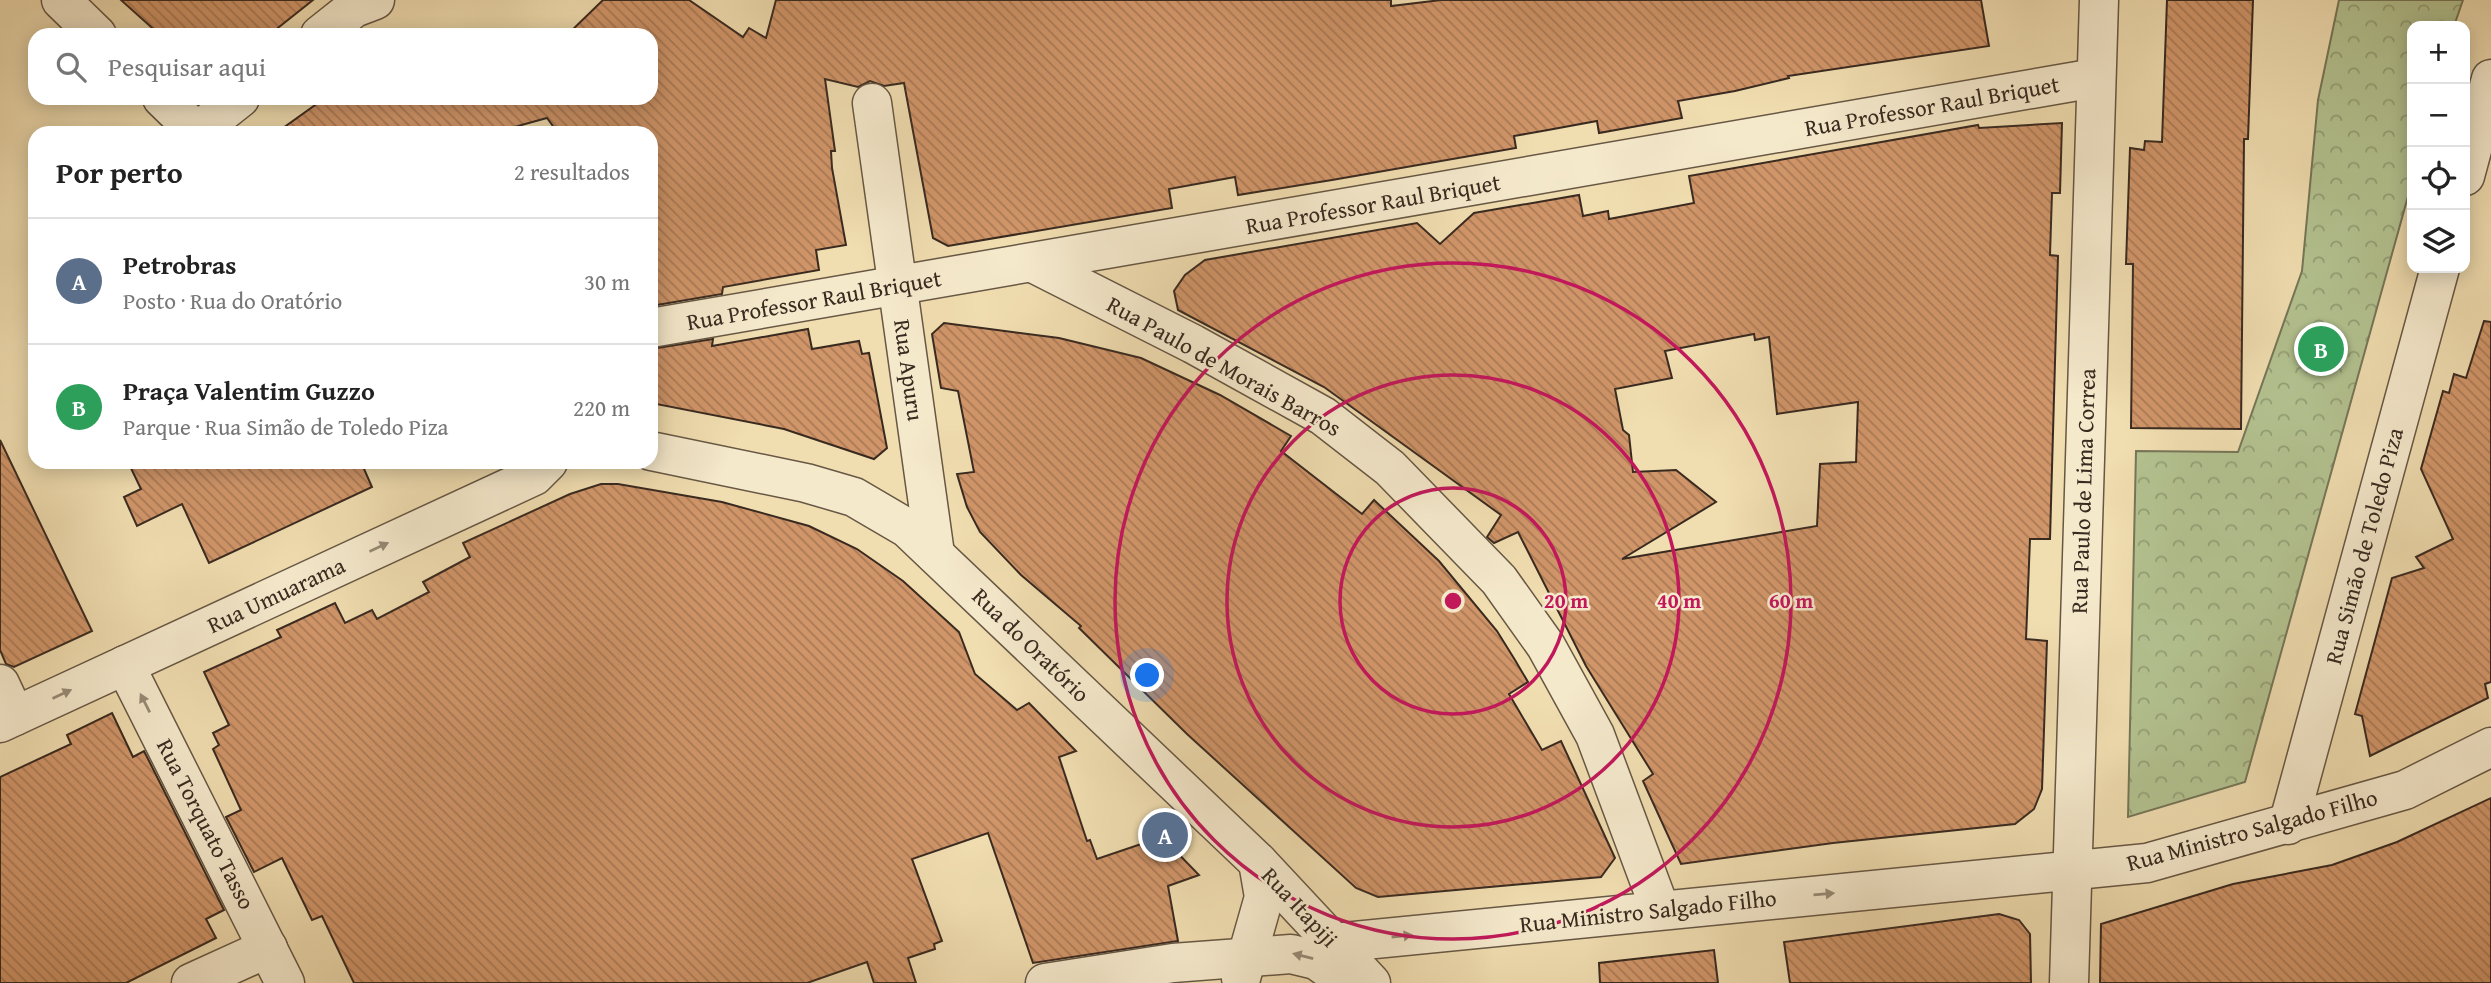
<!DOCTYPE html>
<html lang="pt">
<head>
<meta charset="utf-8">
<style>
  body { margin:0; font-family:"Gentium Book Plus",serif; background:#f6f6f6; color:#222 }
  .controls { position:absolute; right:21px; top:21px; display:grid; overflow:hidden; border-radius:14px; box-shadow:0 4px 18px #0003 }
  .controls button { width:63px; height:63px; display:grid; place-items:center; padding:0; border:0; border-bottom:2px solid #e0e0e0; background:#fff; color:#222; font:35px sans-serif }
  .you { position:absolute; left:1148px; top:676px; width:24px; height:24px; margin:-18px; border:5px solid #fff; border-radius:50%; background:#1a73e8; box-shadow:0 0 0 10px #1a73e833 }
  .badge { display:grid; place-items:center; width:46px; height:46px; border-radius:50%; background:#8f2418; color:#fff; font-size:23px; font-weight:700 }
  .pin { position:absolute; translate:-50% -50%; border:4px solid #fff; box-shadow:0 2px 7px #0006 }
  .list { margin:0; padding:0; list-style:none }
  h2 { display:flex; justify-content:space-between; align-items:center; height:91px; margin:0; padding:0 28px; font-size:30px }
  h2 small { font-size:23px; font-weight:400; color:#767676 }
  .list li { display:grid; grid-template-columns:46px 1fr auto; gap:21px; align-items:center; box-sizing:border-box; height:126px; padding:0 28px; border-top:2px solid #e0e0e0 }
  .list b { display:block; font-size:26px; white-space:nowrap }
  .list p { margin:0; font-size:23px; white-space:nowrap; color:#767676 }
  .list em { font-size:23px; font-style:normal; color:#767676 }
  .icon { flex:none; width:38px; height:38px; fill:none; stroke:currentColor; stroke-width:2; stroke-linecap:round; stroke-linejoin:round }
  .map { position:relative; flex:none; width:2491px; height:983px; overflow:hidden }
  .search { position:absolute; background:#fff; box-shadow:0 4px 18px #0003; left:28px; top:28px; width:630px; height:77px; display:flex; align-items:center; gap:18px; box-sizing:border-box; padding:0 24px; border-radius:21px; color:#767676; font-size:26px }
  .panel { position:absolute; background:#fff; box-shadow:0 4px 18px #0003; left:28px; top:126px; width:630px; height:343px; border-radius:21px }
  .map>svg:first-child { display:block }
</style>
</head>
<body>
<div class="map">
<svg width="2491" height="983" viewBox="0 0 2491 983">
  <defs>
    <pattern id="park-crowns" width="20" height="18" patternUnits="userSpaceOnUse" patternTransform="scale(1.75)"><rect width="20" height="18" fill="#b3c290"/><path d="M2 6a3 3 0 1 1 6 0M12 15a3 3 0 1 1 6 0" fill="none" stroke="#939e75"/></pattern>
    <pattern id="building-back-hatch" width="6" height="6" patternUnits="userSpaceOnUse" patternTransform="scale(1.75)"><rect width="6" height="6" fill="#d09569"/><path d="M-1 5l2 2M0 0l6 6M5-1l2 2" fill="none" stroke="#aa7a56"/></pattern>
  </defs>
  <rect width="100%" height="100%" fill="#f0ddb0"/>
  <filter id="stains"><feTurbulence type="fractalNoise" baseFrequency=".00286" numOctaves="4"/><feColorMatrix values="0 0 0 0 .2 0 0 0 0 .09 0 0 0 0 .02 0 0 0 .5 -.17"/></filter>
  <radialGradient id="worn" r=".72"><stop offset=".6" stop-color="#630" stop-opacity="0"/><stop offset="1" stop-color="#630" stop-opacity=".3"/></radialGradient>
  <!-- park -->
  <path fill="url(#park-crowns)" stroke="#767658" stroke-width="2" d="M2339,0h124l-9,26h-42v156l-167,600 -117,35 8,-366 102,1 64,-181 16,-171z"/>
  <!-- building -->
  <g fill="url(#building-back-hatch)" stroke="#392a20" stroke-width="2" fill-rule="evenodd">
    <path d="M121,0h192l-44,35h-109z"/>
    <path d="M603,0h86l54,37 6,-9 17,10 10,-38h615v6l50,-6h540l8,46 -201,30 1,2 -54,13 -57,10 4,17 -83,15 -2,-12 -49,9 -34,6 2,12 -184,32 -94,15 -3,-18 -66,12 3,19 -224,38 -15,-8 -29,-155 -20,3 -14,-5 -12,6 -33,-8 10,72h-4l1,17 14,77 -30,5 3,20 -96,17 -1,7 -71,12v-173h-93l-11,-15 -54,15h-217l49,-35h326v-63h-84z"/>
    <path d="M2167,0h86l-5,139h-4l-3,290 -110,-1 2,-164h-7l4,-116 14,2 1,-9 17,1z"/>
    <path d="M2062,123l-2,70h-8l-2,62 8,1 -8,283h-20l-4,100 21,2 -5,148 -8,20 -19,15 -182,19 -152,21 -38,-83 10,-7 -67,-108 -68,-134 -24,11 -7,-6 14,-22 -177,-128 -146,-77 -4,-19 11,-16 20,-15 212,-37 23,21 34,-31 105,-18 4,21 25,-5 1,8 85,-16 -5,-27 289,-51 1,3zM1754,334l1,6 14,-3 8,77 81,-12 -2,60 -36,2 -3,62 -195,33 94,-57 -40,-32 -43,2 -4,-37 -6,-5 -8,-41 57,-11 -7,-27z"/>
    <path d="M2484,321l7,1v360l-6,2 3,14 -118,58 -8,-40 -7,-2 37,-136 32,-10 -8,-11 37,-18 -32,-70 22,-78 6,2 5,-19 12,4z"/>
    <path d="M944,323l115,15 82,20 79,37 71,41 -10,15 81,63 12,-14 65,61 58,70 18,29 13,22 -19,12 33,56 19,-9 54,117 -14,19 -223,20 -22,-9 -169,-154 -108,-106 2,-2 -60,-51 -41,-43 -13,-25 -10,-33 17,-2 -16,-81 -17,-3 -9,-54z"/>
    <path d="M808,329l4,20 47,-8 3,13 7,-1 18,95 -13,11 -90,-30 -133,-26v-54l62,-10 -1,7z"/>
    <path d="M0,440l92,191 -78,36 -8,-3 -6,-14z"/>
    <path d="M128,462h233l11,25 -163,76 -27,-59 -45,22 -13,-29 17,-8z"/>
    <path d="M601,484h17l104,18 87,24 48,23 46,32 56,51 16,42 42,36 12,-7 47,48 -17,6 28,84 3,-1 7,19 65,-22 37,38 -31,11 10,55 -145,22 -45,-130 -76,26 30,82 -8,3 1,5 -27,9 8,25h-42l-7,-21 -60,21h-453l-32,-67 -10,4 -30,-62 -28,14 -28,-55 15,-7 -28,-61 6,-4 -6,-12 16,-8 -25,-53 77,-35 -4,-7 58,-27 10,20 27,-13 5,9 52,-27 -6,-10 47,-25 -7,-14 107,-49z"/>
    <path d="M112,713l21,44 11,-6 80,159 -18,9 10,19 -90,45h-126v-206l71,-33 -4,-9z"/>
    <path d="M2491,798v185h-391l1,-59 132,-40 99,-19 65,-23z"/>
    <path d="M1999,914l20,6 11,14 1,49h-241l-6,-41z"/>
    <path d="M1714,950l4,33h-118l-1,-20z"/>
  </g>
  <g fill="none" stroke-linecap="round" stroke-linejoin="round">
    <!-- minor casing -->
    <g stroke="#675744" stroke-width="41">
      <g id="minor">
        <path d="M61,0l36,35"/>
        <path d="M320,35l34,-27 21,-8"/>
        <path d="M162,98l36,35"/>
        <path d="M872,103l63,451"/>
        <path d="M197,132l43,-34"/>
        <path d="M2465,176l26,-97"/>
        <path d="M1033,263l160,81 130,72 67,52 109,112 47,66 49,89 65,174"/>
        <path d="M651,328l1444,-250"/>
        <path d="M651,451l155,32 48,14 53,31 351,334 113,121"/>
        <path d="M125,665l160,318"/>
        <path d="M0,684l15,32"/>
        <path d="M0,723l534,-247 14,-14"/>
        <path d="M2288,825l152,-557"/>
        <path d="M1334,943l813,-80 258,-73 86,-43"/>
        <path d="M1241,978l23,-81 -6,-35"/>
        <path d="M191,983l77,-35"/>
        <path d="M1045,983l128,-20 118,-9 25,6 33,23"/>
        <path d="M2069,983l30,-983"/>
      </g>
    </g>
    <!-- minor -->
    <use href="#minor" stroke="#f5e9cc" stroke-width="38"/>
  </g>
  <!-- one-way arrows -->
  <defs><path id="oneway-solid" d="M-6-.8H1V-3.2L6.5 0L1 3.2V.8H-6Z" transform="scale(1.75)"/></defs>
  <g fill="#978a76">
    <use href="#oneway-solid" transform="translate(379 547) rotate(-25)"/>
    <use href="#oneway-solid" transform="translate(62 694) rotate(-25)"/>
    <use href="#oneway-solid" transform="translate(145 703) rotate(-117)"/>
    <use href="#oneway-solid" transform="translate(1824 894) rotate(-5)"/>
    <use href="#oneway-solid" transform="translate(1402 936) rotate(-6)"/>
    <use href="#oneway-solid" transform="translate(1303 956) rotate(-166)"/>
  </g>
  <!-- distance rings -->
  <g fill="none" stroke="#c2185b" stroke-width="3.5">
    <circle cx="1453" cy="601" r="113"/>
    <circle cx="1453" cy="601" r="226"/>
    <circle cx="1453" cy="601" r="338"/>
  </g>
  <g text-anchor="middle" stroke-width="5" stroke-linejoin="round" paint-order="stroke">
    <!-- street labels -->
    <g font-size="23" fill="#392a20" stroke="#f5e9cc">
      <text transform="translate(1932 106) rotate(-10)" y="8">Rua Professor Raul Briquet</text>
      <text transform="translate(1373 204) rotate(-10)" y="8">Rua Professor Raul Briquet</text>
      <text transform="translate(814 300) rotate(-10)" y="8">Rua Professor Raul Briquet</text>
      <text transform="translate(1224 366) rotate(29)" y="8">Rua Paulo de Morais Barros</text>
      <text transform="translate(909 370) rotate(82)" y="8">Rua Apuru</text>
      <text transform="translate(2083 491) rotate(-88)" y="8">Rua Paulo de Lima Correa</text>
      <text transform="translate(2364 546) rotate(-75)" y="8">Rua Simão de Toledo Piza</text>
      <text transform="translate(276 595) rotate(-25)" y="8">Rua Umuarama</text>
      <text transform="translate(1031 645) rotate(44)" y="8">Rua do Oratório</text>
      <text transform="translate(206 824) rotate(63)" y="8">Rua Torquato Tasso</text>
      <text transform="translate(2252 830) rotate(-15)" y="8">Rua Ministro Salgado Filho</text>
      <text transform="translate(1300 907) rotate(47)" y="8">Rua Itapiji</text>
      <text transform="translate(1648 911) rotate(-6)" y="8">Rua Ministro Salgado Filho</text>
    </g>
  </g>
  <circle cx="1453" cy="601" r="10" fill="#c2185b" stroke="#f5e9cc" stroke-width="3.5"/>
  <g font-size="21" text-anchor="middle" font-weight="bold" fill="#c2185b" stroke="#f5e9cc" stroke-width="5" stroke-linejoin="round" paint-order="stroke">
    <text x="1566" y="608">20 m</text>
    <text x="1679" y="608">40 m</text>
    <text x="1791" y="608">60 m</text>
  </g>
  <rect width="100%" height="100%" filter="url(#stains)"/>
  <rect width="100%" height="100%" fill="url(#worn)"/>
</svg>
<div class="controls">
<button>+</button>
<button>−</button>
<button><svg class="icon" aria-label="locate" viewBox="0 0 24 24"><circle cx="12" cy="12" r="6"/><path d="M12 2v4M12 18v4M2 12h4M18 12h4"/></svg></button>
<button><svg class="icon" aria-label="layers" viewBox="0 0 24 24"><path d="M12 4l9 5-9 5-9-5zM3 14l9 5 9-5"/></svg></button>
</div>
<div class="you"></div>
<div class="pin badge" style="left:1165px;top:835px;background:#5c6f8a">A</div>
<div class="pin badge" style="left:2321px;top:349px;background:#2e9e5b">B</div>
<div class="search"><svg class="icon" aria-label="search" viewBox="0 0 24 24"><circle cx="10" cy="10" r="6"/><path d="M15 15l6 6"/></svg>Pesquisar aqui</div>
<section class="panel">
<h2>Por perto<small>2 resultados</small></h2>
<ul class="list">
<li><span class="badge" style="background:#5c6f8a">A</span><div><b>Petrobras</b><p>Posto · Rua do Oratório</p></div><em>30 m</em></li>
<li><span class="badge" style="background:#2e9e5b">B</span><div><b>Praça Valentim Guzzo</b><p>Parque · Rua Simão de Toledo Piza</p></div><em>220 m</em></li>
</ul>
</section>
</div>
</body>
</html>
